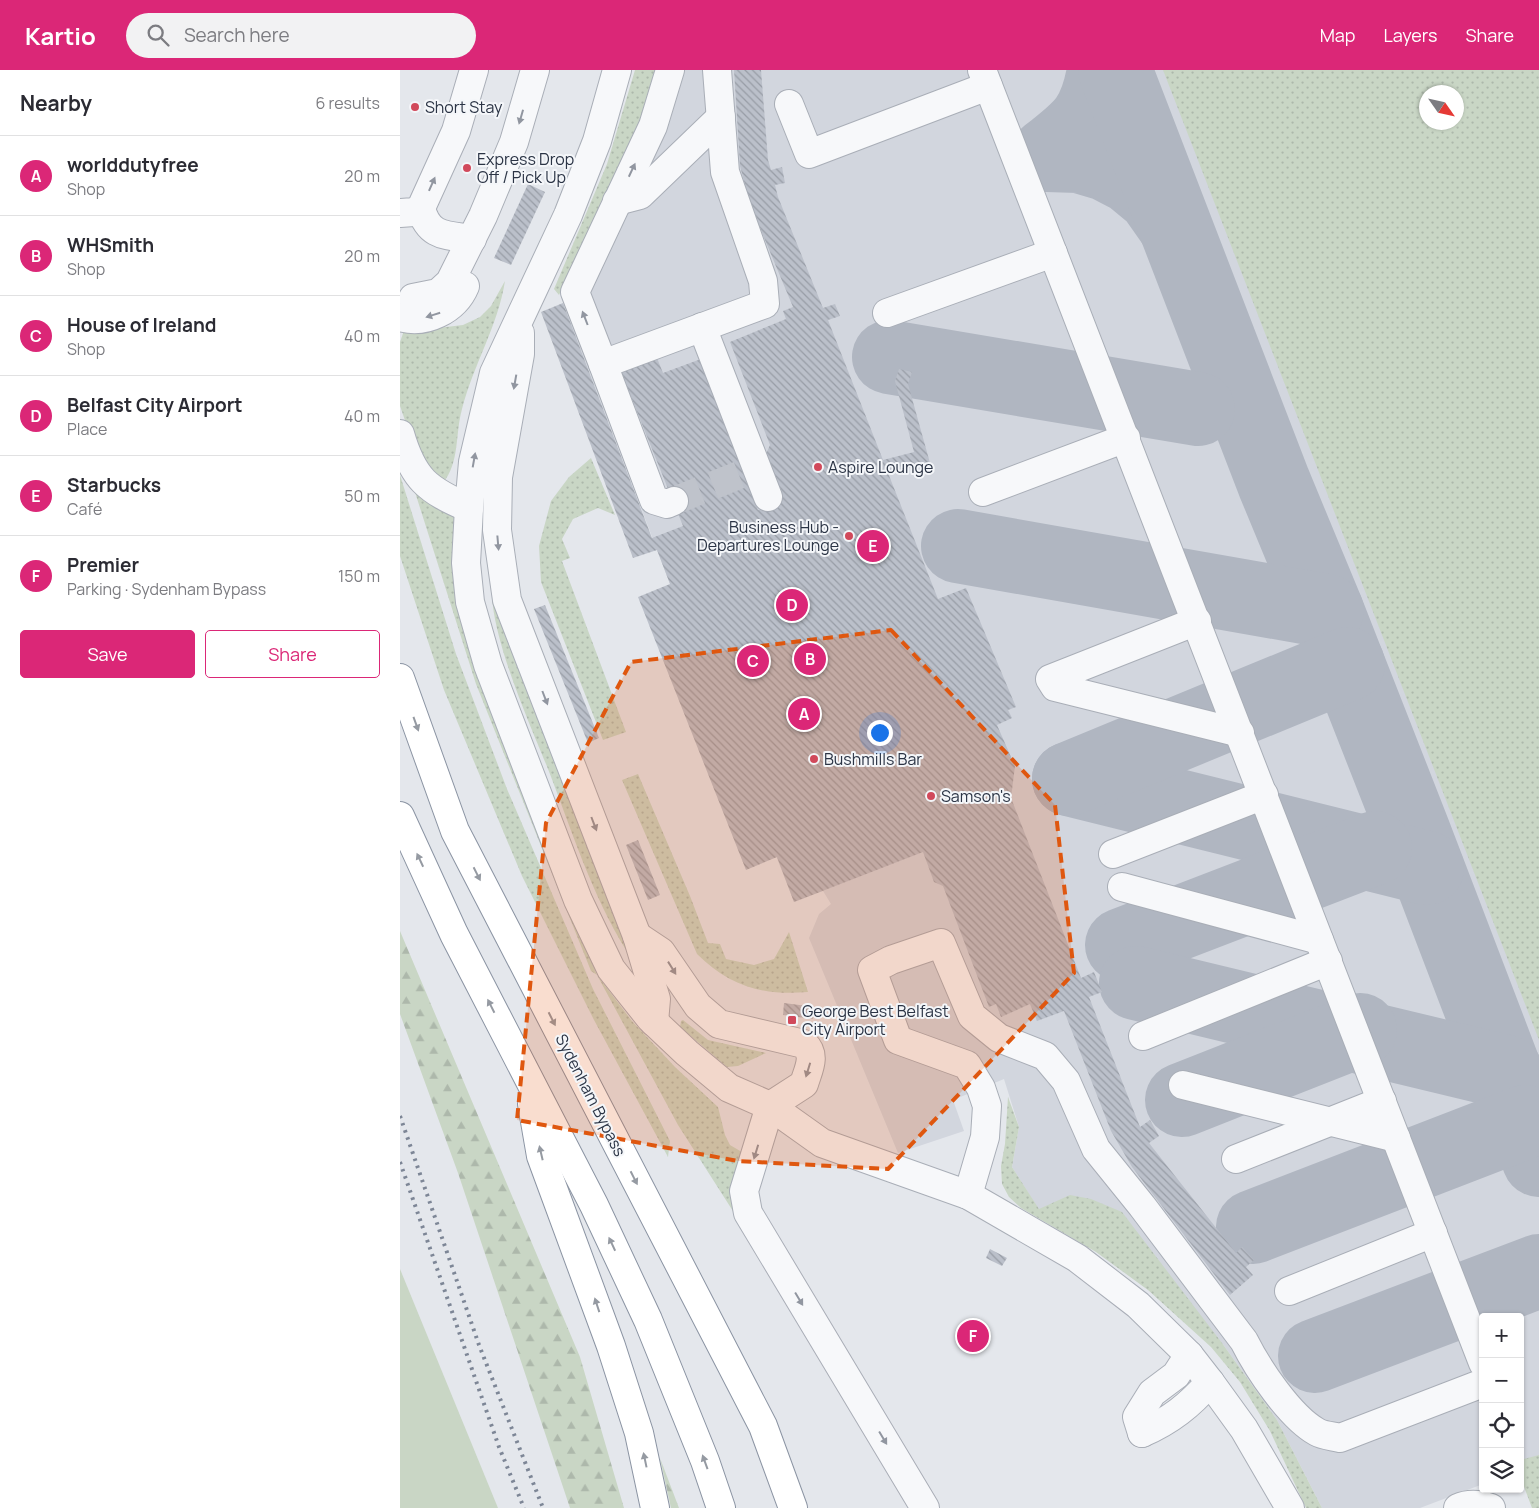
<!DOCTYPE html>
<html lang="en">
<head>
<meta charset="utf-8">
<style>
  body { margin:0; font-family:Manrope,sans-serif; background:#f2f2f3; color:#2b2b33 }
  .controls { position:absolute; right:15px; bottom:15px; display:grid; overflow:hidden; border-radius:5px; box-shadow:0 1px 4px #0004 }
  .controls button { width:45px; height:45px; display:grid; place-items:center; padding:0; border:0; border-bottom:1px solid #e1e1e2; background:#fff; color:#2b2b33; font:25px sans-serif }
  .compass { position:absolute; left:1019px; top:15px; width:45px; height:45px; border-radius:50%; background:#fff; box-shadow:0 1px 4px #0004; rotate:124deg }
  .you { position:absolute; left:479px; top:662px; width:18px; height:18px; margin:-12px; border:4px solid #fff; border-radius:50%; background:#1a73e8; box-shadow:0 0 0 8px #1a73e833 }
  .badge { display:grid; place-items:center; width:32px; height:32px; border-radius:50%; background:#db2777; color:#fff; font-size:16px; font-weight:700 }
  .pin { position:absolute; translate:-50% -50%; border:2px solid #fff; box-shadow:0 1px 5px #0006 }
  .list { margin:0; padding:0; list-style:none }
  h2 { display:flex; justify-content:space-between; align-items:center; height:65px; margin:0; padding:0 20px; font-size:21px }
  h2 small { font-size:16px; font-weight:400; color:#7c7c81 }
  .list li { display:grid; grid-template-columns:32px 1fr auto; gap:15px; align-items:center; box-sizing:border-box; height:80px; padding:0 20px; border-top:1px solid #e1e1e2 }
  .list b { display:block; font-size:19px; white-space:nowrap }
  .list p { margin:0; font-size:16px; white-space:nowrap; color:#7c7c81 }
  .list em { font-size:16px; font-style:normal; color:#7c7c81 }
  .actions { display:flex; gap:10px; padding:15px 20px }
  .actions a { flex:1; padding:11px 0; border:1px solid #db2777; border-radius:5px; text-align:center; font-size:18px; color:#db2777 }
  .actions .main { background:#db2777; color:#fff }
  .icon { flex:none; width:28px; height:28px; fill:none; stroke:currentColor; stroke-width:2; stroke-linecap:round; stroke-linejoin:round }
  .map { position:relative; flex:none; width:1139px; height:1438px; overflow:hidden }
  header { display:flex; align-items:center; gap:30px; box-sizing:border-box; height:70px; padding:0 25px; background:#db2777; color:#fff }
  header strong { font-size:24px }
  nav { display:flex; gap:28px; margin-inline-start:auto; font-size:18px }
  .search { width:350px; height:45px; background:#f2f2f3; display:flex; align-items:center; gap:12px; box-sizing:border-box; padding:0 18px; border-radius:28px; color:#7c7c81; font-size:19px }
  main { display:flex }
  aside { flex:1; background:#fff }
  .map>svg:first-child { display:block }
</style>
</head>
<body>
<header>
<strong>Kartio</strong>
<div class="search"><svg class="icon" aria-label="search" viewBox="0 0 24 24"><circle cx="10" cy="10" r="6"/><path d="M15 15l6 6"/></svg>Search here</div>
<nav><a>Map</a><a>Layers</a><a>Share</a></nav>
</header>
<main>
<aside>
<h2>Nearby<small>6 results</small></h2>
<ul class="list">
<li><span class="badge">A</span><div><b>worlddutyfree</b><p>Shop</p></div><em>20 m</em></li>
<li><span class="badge">B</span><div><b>WHSmith</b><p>Shop</p></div><em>20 m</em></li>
<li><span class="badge">C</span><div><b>House of Ireland</b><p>Shop</p></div><em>40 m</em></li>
<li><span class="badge">D</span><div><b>Belfast City Airport</b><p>Place</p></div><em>40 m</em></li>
<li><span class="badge">E</span><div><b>Starbucks</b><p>Café</p></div><em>50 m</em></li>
<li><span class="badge">F</span><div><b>Premier</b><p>Parking · Sydenham Bypass</p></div><em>150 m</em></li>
</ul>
<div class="actions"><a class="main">Save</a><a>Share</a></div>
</aside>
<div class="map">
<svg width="1139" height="1438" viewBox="0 0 1139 1438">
  <defs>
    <pattern id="grass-dots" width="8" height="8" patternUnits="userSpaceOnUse" patternTransform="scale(1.25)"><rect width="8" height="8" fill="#c9d6c5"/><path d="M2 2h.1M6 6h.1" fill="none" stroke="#adb8ab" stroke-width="1.8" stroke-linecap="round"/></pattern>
    <pattern id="forest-firs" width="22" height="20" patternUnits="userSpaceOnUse" patternTransform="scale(1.25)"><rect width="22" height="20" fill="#c9d6c5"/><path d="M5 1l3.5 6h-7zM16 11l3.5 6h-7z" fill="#adb8ab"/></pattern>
    <pattern id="building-back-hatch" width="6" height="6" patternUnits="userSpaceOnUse" patternTransform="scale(1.25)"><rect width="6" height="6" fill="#bbc0ca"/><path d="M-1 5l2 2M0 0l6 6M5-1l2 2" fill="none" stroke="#989da6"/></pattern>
  </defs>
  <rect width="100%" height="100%" fill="#e4e7ec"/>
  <!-- built -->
  <path fill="#d2d6de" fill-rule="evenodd" d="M264,0h875v1438l-19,-32v-159h-37v167l-63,24h-98l-45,-88 -55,-77 -183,-133 -27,-43 7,-40 -15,-48 -51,21 11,31 -66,22 -89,-215 10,-24 12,-10 -8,-13 -29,11 -124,-318 -107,-281 3,-12zM1026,22h30v30h-30z"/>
  <!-- grass -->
  <g fill="url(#grass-dots)" fill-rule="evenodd">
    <path d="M235,0h20l-12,44 -84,181 -5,-6 53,-125z"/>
    <path d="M763,0h376v970zM1026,22h30v30h-30z"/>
    <path d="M105,211c-7,45 -32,84 -43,128 -7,25 -2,53 -19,74l-21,-14 -22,-63v-64l7,-20 22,7 34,-4 17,-8 11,-11z"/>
    <path d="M191,388l24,57 -17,-7 -25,11 -11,20 8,19 -8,3 64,171 -23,8 -62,-158 -2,-36 12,-45 18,-24z"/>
    <path d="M0,405l56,179 51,135 86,200 77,152 -2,16 -74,-137 -72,-144 -78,-186 -44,-134z"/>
    <path d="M14,419l40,25 1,67 25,101 117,293 35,46 43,46 43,40 7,28 5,10 17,10 -9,64 -60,-94 -81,-150 -6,-4 -115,-287z"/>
    <path d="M93,508l140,372h-7c-35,-57 -54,-119 -78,-181 -18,-45 -64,-146 -55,-191z"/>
    <path d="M238,704l52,122 18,47 12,1 6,15 28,6 20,-6 15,-27 19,60c-45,4 -79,-6 -111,-38l-75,-174z"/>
    <path d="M283,950l25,20 58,13 -28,13 -11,1 -47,-40 1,-6z"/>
    <path d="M608,1027l11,30 -7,40 27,42 31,-14 21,4 31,13 100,131 55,77 45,88h-16l-36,-77 -30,-49 -29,-35 -63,-57 -52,-38 -75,-44 -12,-11 -7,-13 -1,-18 4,-22z"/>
    <path d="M1139,1385v53h-7l-12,-32v-16z"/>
  </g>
  <!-- forest -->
  <g fill="url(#forest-firs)">
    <path d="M0,861l180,426 44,151h-54l-112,-335 -58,-159z"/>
    <path d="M260,1388l19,50h-8z"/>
  </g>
  <!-- park -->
  <path fill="#c9d6c5" d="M0,1199l98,239h-98z"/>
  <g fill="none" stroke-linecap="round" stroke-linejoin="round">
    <!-- taxiway -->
    <g stroke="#b0b6c1" stroke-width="74">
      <path d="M704,0c-8,47 -21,57 -57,85l32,1 27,8 25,13 23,19 19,27"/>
      <path d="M715,0l159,413 53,128 87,222 125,327"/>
      <path d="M489,287l309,52"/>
      <path d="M558,476l369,65"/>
      <path d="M669,709l358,89"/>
      <path d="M669,709l279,-115"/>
      <path d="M722,875l253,-97"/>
      <path d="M736,913l370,89"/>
      <path d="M782,1030l178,-70"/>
      <path d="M853,1157l272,-105"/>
      <path d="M915,1286l224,-85"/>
    </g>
  </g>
  <!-- building -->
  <g fill="url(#building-back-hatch)">
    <path d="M334,0h27l7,90 3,10 11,-3 3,16 -10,2 3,12 45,111 12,-4 5,12 -12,4 55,140 31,-8 -19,-71 4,-12 13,3 -4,12 22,79 -42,10 50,126 28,-11 50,119 -8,3 4,8 -15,7 18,41 -4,32 70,180 13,-6 8,20 -13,5 51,130 10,-7 9,16 -10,7 87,110 6,-6 12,13 -8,7 7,8 -23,20 -98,-128 -21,-36 -47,-120 -27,10 -7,-17 -29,13 -5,-13 -7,3 -46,-121 -9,-4 -11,-30 -129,50 -17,-45 -31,13 -108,-273 32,-13 -13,-34 -24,8 -92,-246 22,-9 89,235 31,-12 -66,-164 36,-14 10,25 38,-14 57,151 24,-9 -17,-45 5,-11 -40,-103 56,-23 -3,-8 10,-4 -43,-103 -10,-38z"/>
    <path d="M128,114l17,8 -34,73 -17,-7z"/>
    <path d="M145,535l54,133 -11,5 -54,-134z"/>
    <path d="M238,770l22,55 -12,5 -22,-55z"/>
    <path d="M384,933l31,4 -2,12 -30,-4z"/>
    <path d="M590,1179l17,9 -5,8 -16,-8z"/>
  </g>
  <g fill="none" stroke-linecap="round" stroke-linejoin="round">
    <!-- minor-tunnel -->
    <path stroke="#bfc3cb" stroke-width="28" stroke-dasharray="28 14" stroke-linecap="butt" d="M274,431l70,-28"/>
    <!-- minor casing -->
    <g stroke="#a9aeb7" stroke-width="30">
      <g id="minor">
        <path d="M217,0l-20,71 -29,74 -74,158 -21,89 -4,46 -3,55 4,39 18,63 90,235 33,69 39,49 37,35 42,35 41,18 52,37 146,52 109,63 61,47 51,50 21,27 34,47 46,79"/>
        <path d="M582,0l501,1293"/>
        <path d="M389,34l20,50 179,-68"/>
        <path d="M217,131l23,-6 81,-78"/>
        <path d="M21,138c7,29 25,27 51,31"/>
        <path d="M0,143l14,-1 7,-4 35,-77 18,-61"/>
        <path d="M13,228l25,-5 12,-11 33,-66 31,-74 21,-72"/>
        <path d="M487,243l166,-60"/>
        <path d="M0,247c25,8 55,-7 65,-31"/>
        <path d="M302,257l66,170"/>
        <path d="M120,263v21l-22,123 -1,53 10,70 130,336 19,63 -2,23"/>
        <path d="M203,294l-28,-72 78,-166 17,-56"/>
        <path d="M0,364c13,45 27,56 69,74"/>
        <path d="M583,422l143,-54"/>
        <path d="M274,431l-7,3 -13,-4 -51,-136 162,-60 -2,-23 -38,-109 -8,-102"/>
        <path d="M797,551l-147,58 5,8 185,46"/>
        <path d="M713,784l151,-59"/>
        <path d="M722,817l197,53"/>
        <path d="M237,866l24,16 37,54 21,18 85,20c13,11 4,26 0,40l-34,22 -26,85 4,22 177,295"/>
        <path d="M743,966l185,-75"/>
        <path d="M783,1015l213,53"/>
        <path d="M836,1089l146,-58"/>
        <path d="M568,1125l17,-58 2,-31 -6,-18 -14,-23 -69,-25 -26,-70 19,-10 50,-17 31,73 27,22 46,18 21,25 30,68 46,57 102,135c14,28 46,76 73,91 7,4 16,4 23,6l143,-55"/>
        <path d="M889,1221l144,-58"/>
        <path d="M742,1363l-5,-16 15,-24 24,-18 13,-20"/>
        <path d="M742,1363c28,-12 48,-28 68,-51"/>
        <path d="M1058,1438c11,-5 21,-4 33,0"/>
      </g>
    </g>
    <!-- highway casing -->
    <g stroke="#8b94a3" stroke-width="30">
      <g id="highway">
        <path d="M0,608l55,153 308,595 30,82"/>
        <path d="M0,746l54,118 140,271 54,115 57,141 16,47"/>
        <path d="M132,1034l9,52 70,190 28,87 16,75"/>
      </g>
    </g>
    <!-- minor -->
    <use href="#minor" stroke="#f7f8fa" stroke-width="28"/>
    <!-- highway -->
    <use href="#highway" stroke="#fff" stroke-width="28"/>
    <!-- rail -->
    <g stroke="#7d8696" stroke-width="4" stroke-dasharray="2.5 5" stroke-linecap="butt">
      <path d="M0,1046l79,229 64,163"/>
      <path d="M0,1092l99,285 25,61"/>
    </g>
  </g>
  <!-- one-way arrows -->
  <defs><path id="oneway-solid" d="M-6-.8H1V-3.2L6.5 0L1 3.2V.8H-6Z" transform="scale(1.25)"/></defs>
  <g fill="#9196a0">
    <use href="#oneway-solid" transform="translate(121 47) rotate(106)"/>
    <use href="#oneway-solid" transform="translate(232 100) rotate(-65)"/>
    <use href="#oneway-solid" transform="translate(32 114) rotate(-66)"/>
    <use href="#oneway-solid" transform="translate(33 245) rotate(163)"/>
    <use href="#oneway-solid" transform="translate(185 248) rotate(-111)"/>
    <use href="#oneway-solid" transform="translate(115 312) rotate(100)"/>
    <use href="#oneway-solid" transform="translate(74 390) rotate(-80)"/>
    <use href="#oneway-solid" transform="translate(98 473) rotate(85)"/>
    <use href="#oneway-solid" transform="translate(145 628) rotate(69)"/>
    <use href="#oneway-solid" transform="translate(194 754) rotate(69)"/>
    <use href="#oneway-solid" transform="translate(272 898) rotate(58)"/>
    <use href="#oneway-solid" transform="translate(408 1000) rotate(107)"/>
    <use href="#oneway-solid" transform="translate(356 1082) rotate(107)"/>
    <use href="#oneway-solid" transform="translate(399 1229) rotate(59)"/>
    <use href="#oneway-solid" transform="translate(483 1368) rotate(59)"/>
  </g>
  <g fill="#959aa2">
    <use href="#oneway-solid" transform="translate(16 654) rotate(70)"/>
    <use href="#oneway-solid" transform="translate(20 790) rotate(-115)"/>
    <use href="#oneway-solid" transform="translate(77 804) rotate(63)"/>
    <use href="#oneway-solid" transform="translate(91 936) rotate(-117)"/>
    <use href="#oneway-solid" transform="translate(152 949) rotate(63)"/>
    <use href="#oneway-solid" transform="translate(141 1083) rotate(-103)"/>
    <use href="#oneway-solid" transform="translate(234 1108) rotate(63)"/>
    <use href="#oneway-solid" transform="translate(212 1174) rotate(-115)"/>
    <use href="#oneway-solid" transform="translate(197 1235) rotate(-108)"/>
    <use href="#oneway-solid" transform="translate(245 1390) rotate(-102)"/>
    <use href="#oneway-solid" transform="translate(305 1392) rotate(-110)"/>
  </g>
  <!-- marked area -->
  <path fill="#df570f" fill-opacity="0.2" stroke="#df570f" stroke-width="4" stroke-dasharray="10 6" stroke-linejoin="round" d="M491,560l164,175 19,168 -186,196 -150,-8 -221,-41 29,-297 85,-161z"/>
  <!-- markers -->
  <g fill="#d1495b" stroke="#f4f6f9" stroke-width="2">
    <circle cx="15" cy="37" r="5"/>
    <circle cx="67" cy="98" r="5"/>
    <circle cx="418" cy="397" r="5"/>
    <circle cx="449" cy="466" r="5"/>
    <circle cx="414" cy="689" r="5"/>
    <circle cx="531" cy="726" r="5"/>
    <rect x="387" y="945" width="10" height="10" rx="2.5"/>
  </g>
  <g text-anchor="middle" stroke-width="4" stroke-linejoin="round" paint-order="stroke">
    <!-- poi labels -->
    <g font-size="16" fill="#2b3445" stroke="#f4f6f9" text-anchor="start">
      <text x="25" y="43">Short Stay</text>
      <text x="77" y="95">Express Drop<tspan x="77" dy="18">Off / Pick Up</tspan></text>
      <text x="428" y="403">Aspire Lounge</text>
      <text x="439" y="463" text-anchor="end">Business Hub -<tspan x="439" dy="18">Departures Lounge</tspan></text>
      <text x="424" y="695">Bushmills Bar</text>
      <text x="541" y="732">Samson's</text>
      <text x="402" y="947">George Best Belfast<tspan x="402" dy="18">City Airport</tspan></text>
    </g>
    <!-- street labels -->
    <g font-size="16" fill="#2b3445" stroke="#f4f6f9">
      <text transform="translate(191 1025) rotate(63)" y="6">Sydenham Bypass</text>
    </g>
  </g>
</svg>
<div class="controls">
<button>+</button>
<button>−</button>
<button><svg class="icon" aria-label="locate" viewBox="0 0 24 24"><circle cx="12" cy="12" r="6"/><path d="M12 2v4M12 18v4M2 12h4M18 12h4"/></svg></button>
<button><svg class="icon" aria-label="layers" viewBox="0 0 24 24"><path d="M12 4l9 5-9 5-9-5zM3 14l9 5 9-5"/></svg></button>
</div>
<svg class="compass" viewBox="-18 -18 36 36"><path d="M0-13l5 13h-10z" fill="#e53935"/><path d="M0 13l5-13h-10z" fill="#7c7c81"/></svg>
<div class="you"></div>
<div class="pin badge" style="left:404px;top:644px">A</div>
<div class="pin badge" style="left:410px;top:589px">B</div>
<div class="pin badge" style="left:353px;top:591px">C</div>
<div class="pin badge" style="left:392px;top:535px">D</div>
<div class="pin badge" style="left:473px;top:476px">E</div>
<div class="pin badge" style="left:573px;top:1266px">F</div>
</div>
</main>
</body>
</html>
